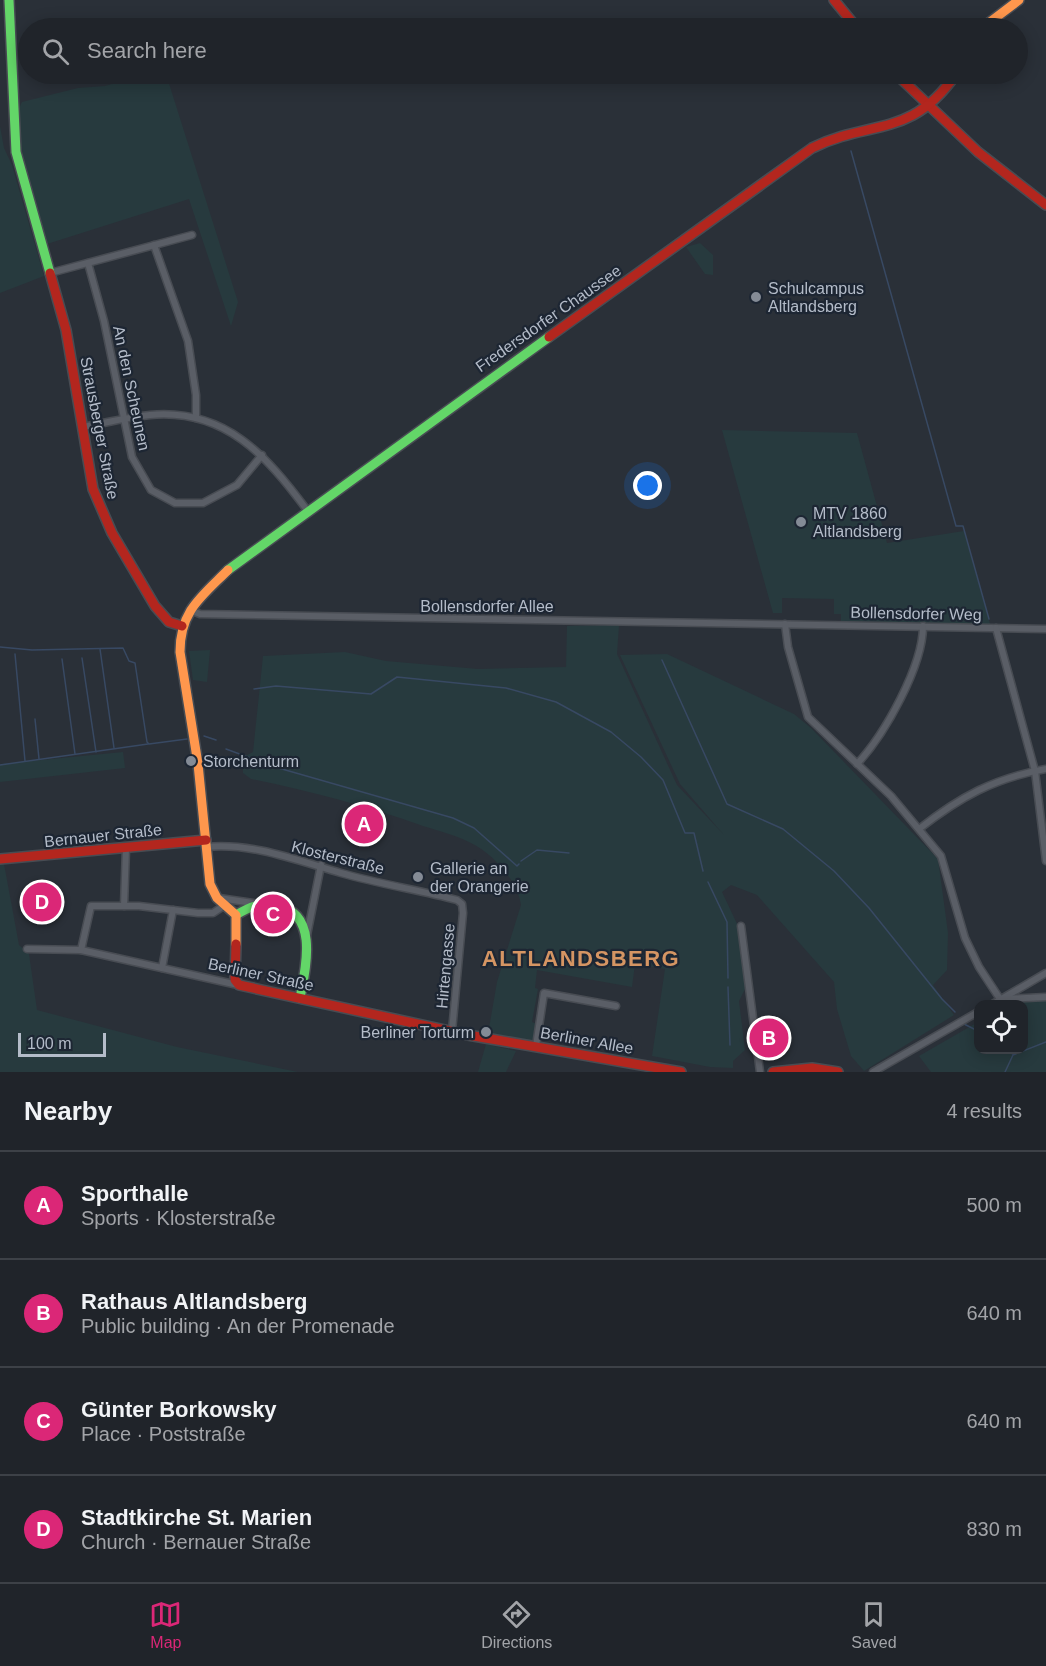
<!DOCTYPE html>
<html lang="en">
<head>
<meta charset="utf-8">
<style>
  body { margin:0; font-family:Arial,sans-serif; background:#2d3036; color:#f1f3f6 }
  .controls { position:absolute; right:18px; bottom:18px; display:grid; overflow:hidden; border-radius:12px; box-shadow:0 3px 15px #0003 }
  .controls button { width:54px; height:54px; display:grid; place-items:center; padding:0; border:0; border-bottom:2px solid #3d4147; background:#20242a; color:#f1f3f6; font:30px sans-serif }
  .scale { position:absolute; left:18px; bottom:15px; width:88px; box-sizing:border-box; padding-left:6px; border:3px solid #b4bcc9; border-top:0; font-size:16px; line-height:21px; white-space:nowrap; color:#b4bcc9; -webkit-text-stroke:4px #1d2633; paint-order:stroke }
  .you { position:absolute; left:648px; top:486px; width:21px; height:21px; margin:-15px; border:4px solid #fff; border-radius:50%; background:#1a73e8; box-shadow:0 0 0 9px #1a73e833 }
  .badge { display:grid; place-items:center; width:39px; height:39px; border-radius:50%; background:#db2777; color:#fff; font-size:20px; font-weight:700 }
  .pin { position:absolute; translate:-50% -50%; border:3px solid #fff; box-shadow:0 2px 6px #0006 }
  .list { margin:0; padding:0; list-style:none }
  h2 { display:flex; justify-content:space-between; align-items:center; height:78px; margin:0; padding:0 24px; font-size:26px }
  h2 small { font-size:20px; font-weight:400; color:#a2a4a8 }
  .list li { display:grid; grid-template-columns:39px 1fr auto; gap:18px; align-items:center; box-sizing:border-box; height:108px; padding:0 24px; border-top:2px solid #3d4147 }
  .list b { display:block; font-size:22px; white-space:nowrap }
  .list p { margin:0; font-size:20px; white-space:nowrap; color:#a2a4a8 }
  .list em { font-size:20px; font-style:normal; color:#a2a4a8 }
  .icon { flex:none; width:33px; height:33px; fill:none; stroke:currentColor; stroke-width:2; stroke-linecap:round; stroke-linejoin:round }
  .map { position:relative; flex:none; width:1046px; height:1072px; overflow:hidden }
  .search { position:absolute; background:#20242a; box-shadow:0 3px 15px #0003; left:18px; right:18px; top:18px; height:66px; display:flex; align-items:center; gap:15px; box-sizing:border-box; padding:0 21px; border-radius:33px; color:#a2a4a8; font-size:22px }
  .sheet { height:510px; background:#20242a }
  nav { display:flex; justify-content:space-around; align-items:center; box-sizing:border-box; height:84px; border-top:2px solid #3d4147; background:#20242a; font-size:16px; color:#a2a4a8 }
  nav a { display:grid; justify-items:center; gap:3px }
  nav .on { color:#db2777 }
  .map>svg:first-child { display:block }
</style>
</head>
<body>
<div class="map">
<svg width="1046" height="1072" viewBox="0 0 1046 1072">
  <rect width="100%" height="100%" fill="#2a3038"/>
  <!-- green -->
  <g fill="#273a3e">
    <path d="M148,74h18l72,228 -7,24 -42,-127 -142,45c-8,-29 -40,-117 -25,-142l56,-14 27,-2z"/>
    <path d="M0,126l4,22 8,17 32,111 -44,17z"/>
    <path d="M700,243l13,12v20l-8,-1 -19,-27z"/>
    <path d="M722,430l135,3 30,110 77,-12 26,93 -149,-3v-7h-7v-15l-52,-1v15h-9z"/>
    <path d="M619,625l-2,29 60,131 47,50 -44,-51 -60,-129 47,-1 127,60 17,14 127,131 10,74 -1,37 -14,15 21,30 -90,56 -13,-15 -14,-47 -3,-27 -77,-87 -26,-10 -9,7 17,36 8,57 -8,16 6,49 -12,11v7l-23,-1 -58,-11 13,-87 -30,-5 -3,23 -95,-17 -2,18 3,1 -6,33 5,2 -5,17 -44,-7 9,-52 24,-77c-3,-24 -29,-52 -50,-62 -15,-8 -32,-12 -48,-17 -56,-20 -114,-35 -172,-47l-8,-6v-16l10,-5 10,-96 82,-4 41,9 92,8 88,-2 1,-41z"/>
    <path d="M210,650l-3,32 -14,-2 -4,-29z"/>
    <path d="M123,752l2,16 -125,14v-18z"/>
    <path d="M4,864l15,81 10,9 8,56 140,37 121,25h-298v-207z"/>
    <path d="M1004,1000h42v72h-115l-12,-16 59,-34v28h46v-45l-19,-1z"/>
    <path d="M486,1044l30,7 -10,21h-28z"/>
  </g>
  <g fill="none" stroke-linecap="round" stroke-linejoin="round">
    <!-- stream -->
    <g stroke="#384963" stroke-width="1.5">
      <path d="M851,151l105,375h7l26,93"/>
      <path d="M0,647l32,3 91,-2 6,13 6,2 12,79 2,2 38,-5"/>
      <path d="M100,649l14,99"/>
      <path d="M15,654l10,107"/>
      <path d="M82,658l14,94"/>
      <path d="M62,659l13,95"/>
      <path d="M662,660l65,144 56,25 51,42 35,37 73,91 13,13"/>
      <path d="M254,689l22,-3 95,8 26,-17 109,11 50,14 55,30 30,25 22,23 22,53h9l9,38"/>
      <path d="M35,719l4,40"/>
      <path d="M204,736l12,4"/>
      <path d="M226,749l49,18 178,51 21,10 43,38 2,-2"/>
      <path d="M0,765l148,-21"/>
      <path d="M521,861l16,-11 32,3"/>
      <path d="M708,882l19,40 1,56"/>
      <path d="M728,987l2,58"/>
      <path d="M964,1024l14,7"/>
      <path d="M1006,1050l7,4"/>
      <path d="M1005,1072l8,-17 33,-13"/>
    </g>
    <!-- street casing -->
    <g stroke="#484c53" stroke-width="9">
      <g id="street">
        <path d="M154,245l34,96 8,54v23"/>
        <path d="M88,263l16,58 28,136 19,33 24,13h28l34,-18 25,-30"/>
        <path d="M50,273l142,-38"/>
        <path d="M83,427c22,-4 45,-10 67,-12 75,-7 117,41 157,95"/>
        <path d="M190,610l10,4 846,15"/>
        <path d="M785,624l3,23 20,70 83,79 50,60 24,82 14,29 21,32"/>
        <path d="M996,628l39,143 11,90"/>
        <path d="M857,764c28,-30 66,-98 66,-138"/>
        <path d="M919,829c41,-32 75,-51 127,-60"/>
        <path d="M206,847c45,-5 93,14 135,26 38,11 78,17 116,27l5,4 1,9 -11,118"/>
        <path d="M219,898l34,5"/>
        <path d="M124,906l2,-58"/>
        <path d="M741,926l19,146"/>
        <path d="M307,935l14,-70"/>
        <path d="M27,949l54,1 157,35"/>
        <path d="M81,950l10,-44h48l59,7h15l12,-8"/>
        <path d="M162,968l11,-58"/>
        <path d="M1004,999l42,-2"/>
        <path d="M991,1005l55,-32"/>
        <path d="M536,1046l8,-53 72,13"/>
        <path d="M873,1072l105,-60"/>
      </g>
    </g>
    <!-- fast casing -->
    <g stroke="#484c53" stroke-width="12">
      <g id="fast">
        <path d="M9,0l7,152 34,121"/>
        <path d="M228,570l321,-233"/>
        <path d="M236,915c15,-9 22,-12 40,-9 43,6 30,61 24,92"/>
      </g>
    </g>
    <!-- slow casing -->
    <g stroke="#484c53" stroke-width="12">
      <g id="slow">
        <path d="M982,28l37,-28"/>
        <path d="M228,570c-27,27 -48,41 -48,82l18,112 12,120 7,14 19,17v29"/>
      </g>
    </g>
    <!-- jam casing -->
    <g stroke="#484c53" stroke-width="12">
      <g id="jam">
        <path d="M834,0l23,28"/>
        <path d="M896,74l82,78 68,53"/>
        <path d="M50,273l16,57 27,159 19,44 43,73 14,16 13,4"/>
        <path d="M549,337l263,-189c59,-29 99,-9 144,-74"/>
        <path d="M0,859l206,-19"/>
        <path d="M236,944l-1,36 4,5 229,50 213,37"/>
        <path d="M773,1072l39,-4 26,4"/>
      </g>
    </g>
    <!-- street -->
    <use href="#street" stroke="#5a5e66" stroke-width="6"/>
    <!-- fast -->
    <use href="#fast" stroke="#63d668" stroke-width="9"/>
    <!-- slow -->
    <use href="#slow" stroke="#ff974d" stroke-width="9"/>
    <!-- jam -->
    <use href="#jam" stroke="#b3261e" stroke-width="9"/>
  </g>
  <!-- markers -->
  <g fill="#848b96" stroke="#1d2633" stroke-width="2">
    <circle cx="756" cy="297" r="6"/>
    <circle cx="801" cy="522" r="6"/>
    <circle cx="191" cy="761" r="6"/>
    <circle cx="418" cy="877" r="6"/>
    <circle cx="486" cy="1032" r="6"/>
  </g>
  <g text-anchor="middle" stroke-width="4.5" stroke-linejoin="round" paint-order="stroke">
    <!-- poi labels -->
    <g font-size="16" fill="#b4bcc9" stroke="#1d2633" text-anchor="start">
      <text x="768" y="294">Schulcampus<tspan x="768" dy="18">Altlandsberg</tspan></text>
      <text x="813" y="519">MTV 1860<tspan x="813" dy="18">Altlandsberg</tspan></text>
      <text x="203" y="767">Storchenturm</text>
      <text x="430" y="874">Gallerie an<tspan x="430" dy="18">der Orangerie</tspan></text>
      <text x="474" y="1038" text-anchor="end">Berliner Torturm</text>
    </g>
    <!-- street labels -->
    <g font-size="16" fill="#b4bcc9" stroke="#1d2633">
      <text transform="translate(548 318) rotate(-35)" y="6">Fredersdorfer Chaussee</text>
      <text transform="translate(132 388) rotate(78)" y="6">An den Scheunen</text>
      <text transform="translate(100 428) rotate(79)" y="6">Strausberger Straße</text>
      <text x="487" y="612">Bollensdorfer Allee</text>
      <text transform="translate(916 613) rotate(1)" y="6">Bollensdorfer Weg</text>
      <text transform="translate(103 835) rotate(-6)" y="6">Bernauer Straße</text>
      <text transform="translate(338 857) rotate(14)" y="6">Klosterstraße</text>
      <text transform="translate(445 966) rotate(-85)" y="6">Hirtengasse</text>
      <text transform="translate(261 974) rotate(12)" y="6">Berliner Straße</text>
      <text transform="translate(587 1040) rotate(10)" y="6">Berliner Allee</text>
    </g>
    <!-- district labels -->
    <g font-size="22" font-weight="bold" letter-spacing="1.5" fill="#d59563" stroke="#1d2633">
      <text x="581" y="966">ALTLANDSBERG</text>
    </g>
  </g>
</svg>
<div class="controls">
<button><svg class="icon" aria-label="locate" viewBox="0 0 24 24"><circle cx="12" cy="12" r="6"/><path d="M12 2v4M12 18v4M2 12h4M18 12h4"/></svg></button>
</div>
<div class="scale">100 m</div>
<div class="you"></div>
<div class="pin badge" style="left:364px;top:824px">A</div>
<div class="pin badge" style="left:769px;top:1038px">B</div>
<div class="pin badge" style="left:273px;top:914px">C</div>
<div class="pin badge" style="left:42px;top:902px">D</div>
<div class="search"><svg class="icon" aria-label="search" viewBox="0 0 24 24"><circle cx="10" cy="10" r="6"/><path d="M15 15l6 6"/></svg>Search here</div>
</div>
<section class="sheet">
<h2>Nearby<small>4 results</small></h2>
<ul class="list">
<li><span class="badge">A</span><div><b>Sporthalle</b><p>Sports · Klosterstraße</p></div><em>500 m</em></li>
<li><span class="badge">B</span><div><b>Rathaus Altlandsberg</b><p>Public building · An der Promenade</p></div><em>640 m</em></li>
<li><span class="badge">C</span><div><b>Günter Borkowsky</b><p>Place · Poststraße</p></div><em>640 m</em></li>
<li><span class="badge">D</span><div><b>Stadtkirche St. Marien</b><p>Church · Bernauer Straße</p></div><em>830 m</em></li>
</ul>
</section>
<nav>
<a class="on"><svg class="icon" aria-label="map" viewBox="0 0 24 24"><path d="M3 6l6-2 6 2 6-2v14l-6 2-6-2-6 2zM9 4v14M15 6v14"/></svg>Map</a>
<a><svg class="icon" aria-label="directions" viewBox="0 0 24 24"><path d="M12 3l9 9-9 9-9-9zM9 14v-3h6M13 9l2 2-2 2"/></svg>Directions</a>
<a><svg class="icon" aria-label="saved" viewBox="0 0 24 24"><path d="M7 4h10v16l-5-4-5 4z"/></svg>Saved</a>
</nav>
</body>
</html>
